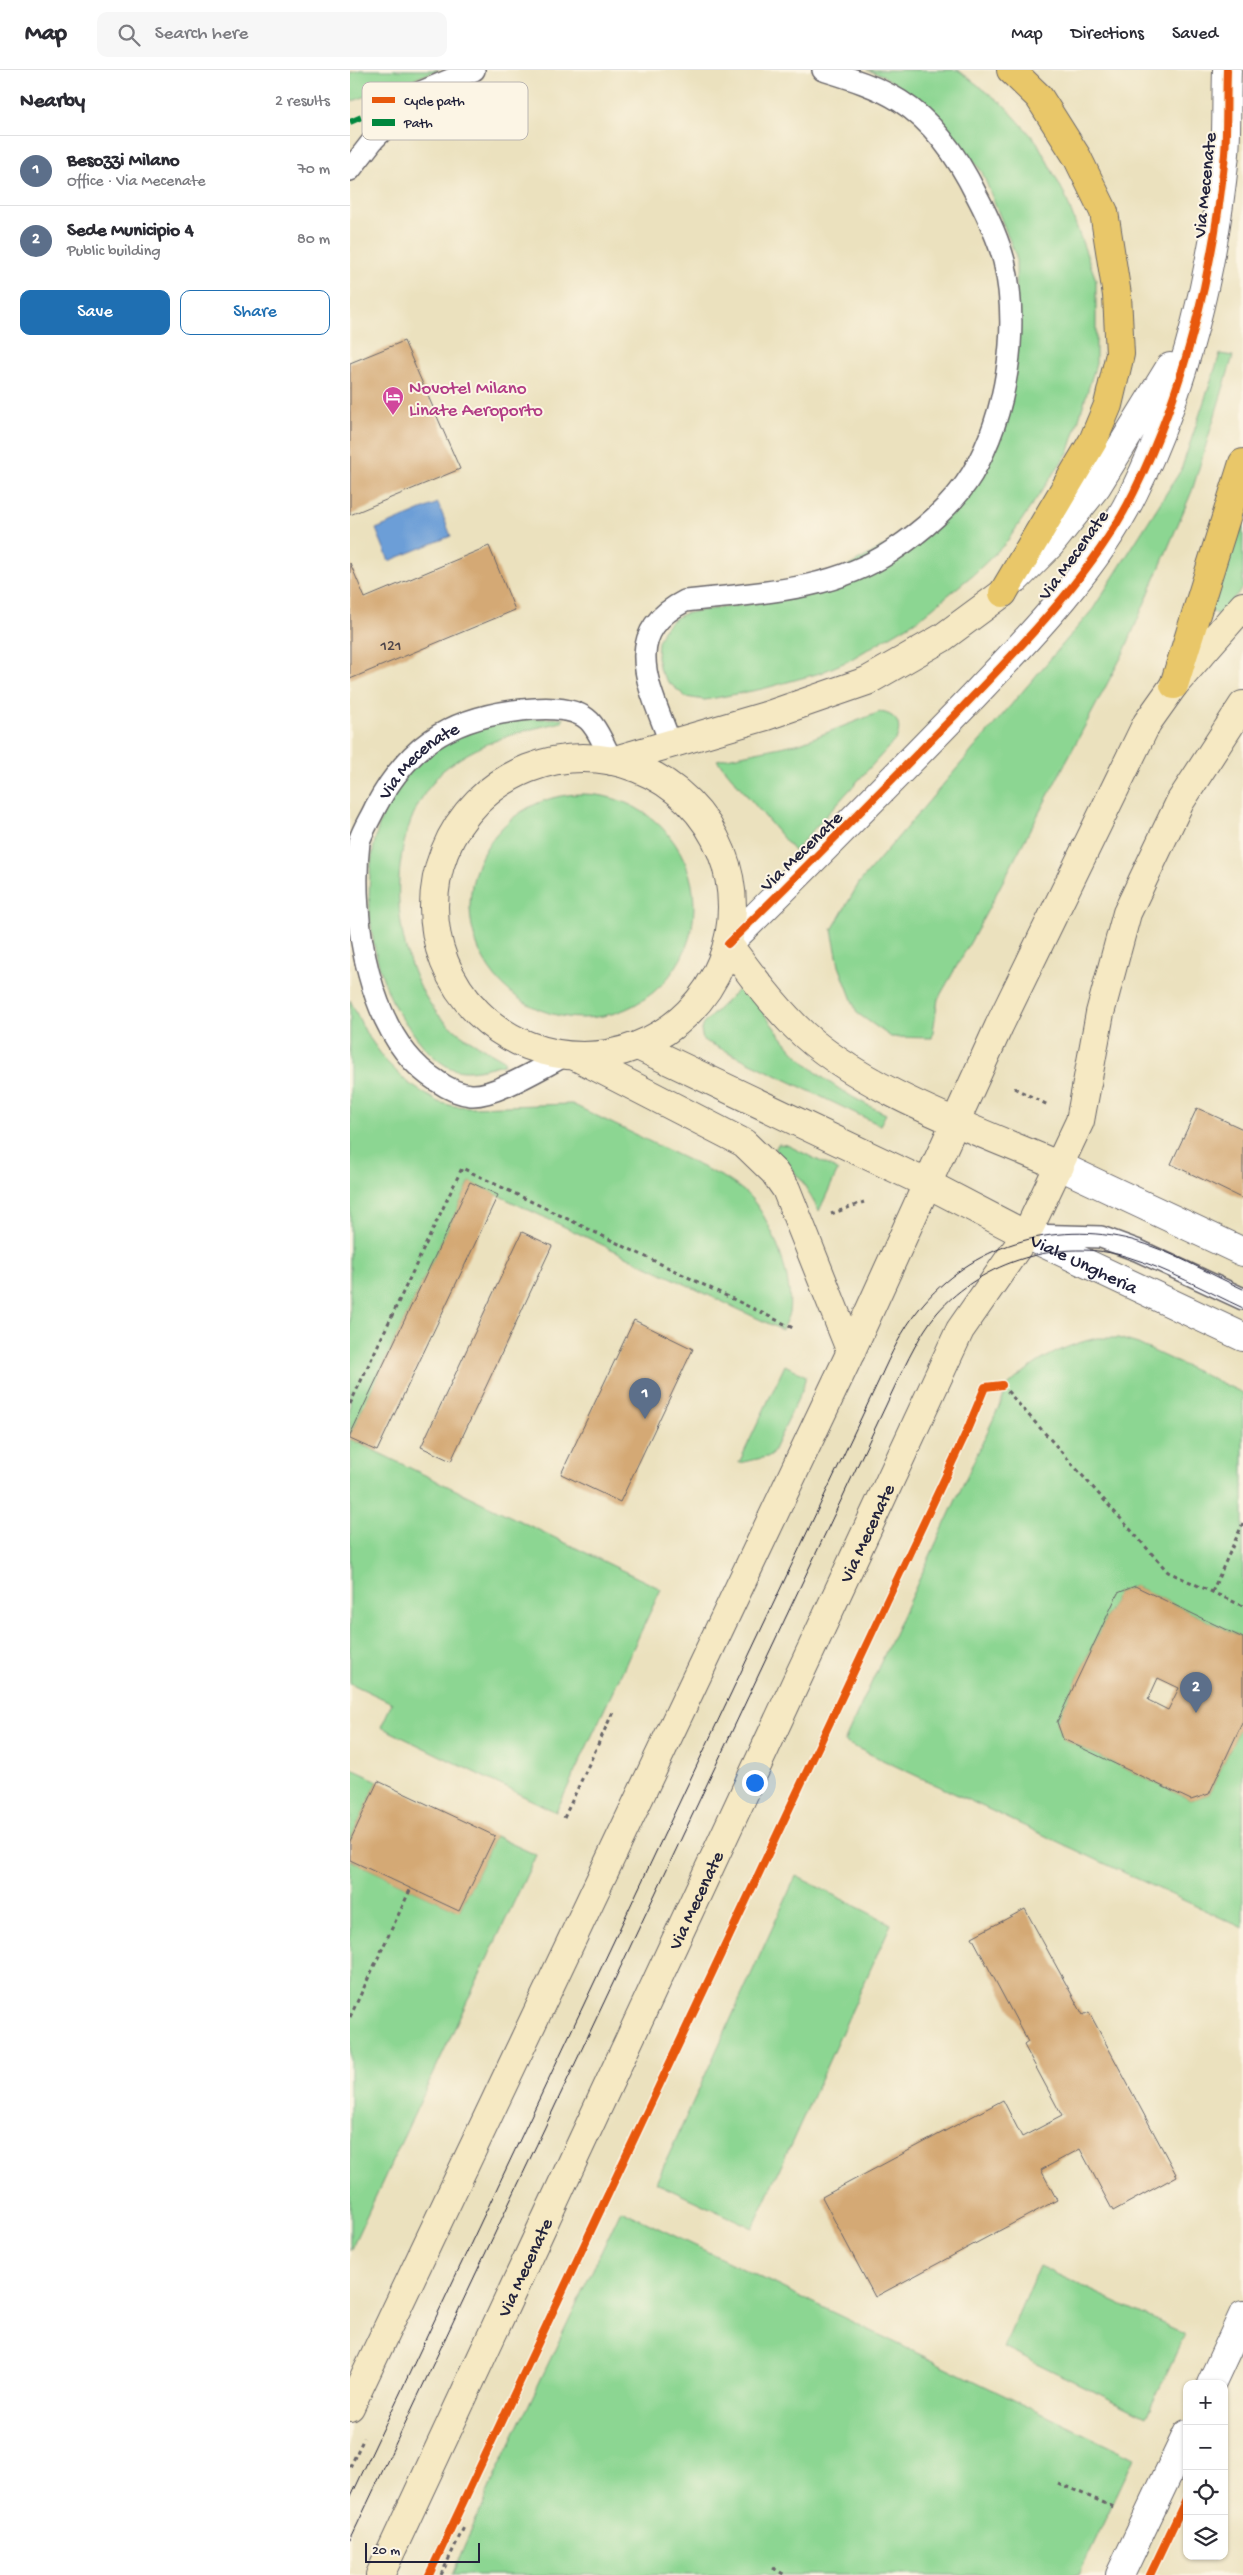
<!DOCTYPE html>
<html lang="en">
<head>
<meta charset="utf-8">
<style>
  body { margin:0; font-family:"Gochi Hand",sans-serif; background:#f7f7f7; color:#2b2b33 }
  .controls { position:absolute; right:15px; bottom:15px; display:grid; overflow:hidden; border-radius:10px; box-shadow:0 1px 4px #0004 }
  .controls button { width:45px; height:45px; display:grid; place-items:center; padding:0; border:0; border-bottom:1px solid #e1e1e2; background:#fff; color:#2b2b33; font:25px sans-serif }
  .scale { position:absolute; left:15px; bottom:12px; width:115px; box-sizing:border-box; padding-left:5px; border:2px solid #22223b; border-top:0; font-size:14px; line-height:18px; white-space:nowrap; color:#22223b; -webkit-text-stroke:4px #fcf5e5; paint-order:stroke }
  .you { position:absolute; left:404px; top:1712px; width:18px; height:18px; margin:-12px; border:4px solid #fff; border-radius:50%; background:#1a73e8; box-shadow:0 0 0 8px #1a73e833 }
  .badge { display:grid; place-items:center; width:32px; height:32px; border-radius:50%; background:#1f6fb2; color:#fff; font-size:16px; font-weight:700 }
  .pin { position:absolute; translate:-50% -41px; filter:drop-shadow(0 1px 2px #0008) }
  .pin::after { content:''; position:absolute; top:26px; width:18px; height:15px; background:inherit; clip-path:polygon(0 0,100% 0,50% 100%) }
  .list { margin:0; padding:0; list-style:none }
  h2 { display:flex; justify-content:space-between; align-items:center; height:65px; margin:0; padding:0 20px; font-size:21px }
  h2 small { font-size:16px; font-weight:400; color:#7c7c81 }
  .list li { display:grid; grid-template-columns:32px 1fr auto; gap:15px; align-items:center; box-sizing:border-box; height:70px; padding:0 20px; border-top:1px solid #e1e1e2 }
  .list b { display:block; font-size:19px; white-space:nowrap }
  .list p { margin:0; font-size:16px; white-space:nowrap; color:#7c7c81 }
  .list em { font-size:16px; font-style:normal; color:#7c7c81 }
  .actions { display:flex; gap:10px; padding:15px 20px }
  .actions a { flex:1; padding:11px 0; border:1px solid #1f6fb2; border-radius:10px; text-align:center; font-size:18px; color:#1f6fb2 }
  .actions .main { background:#1f6fb2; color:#fff }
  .icon { flex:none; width:28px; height:28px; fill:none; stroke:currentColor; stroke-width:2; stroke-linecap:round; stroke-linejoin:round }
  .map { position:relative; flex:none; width:893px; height:2505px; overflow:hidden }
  header { display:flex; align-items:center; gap:30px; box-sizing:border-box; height:70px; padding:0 25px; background:#fff; border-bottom:1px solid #e1e1e2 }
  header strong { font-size:24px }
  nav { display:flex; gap:28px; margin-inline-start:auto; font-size:18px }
  .search { width:350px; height:45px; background:#f7f7f7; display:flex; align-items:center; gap:12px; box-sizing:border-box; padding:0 18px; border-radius:10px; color:#7c7c81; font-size:19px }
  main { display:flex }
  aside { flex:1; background:#fff }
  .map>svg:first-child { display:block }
</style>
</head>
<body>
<header>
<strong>Map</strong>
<div class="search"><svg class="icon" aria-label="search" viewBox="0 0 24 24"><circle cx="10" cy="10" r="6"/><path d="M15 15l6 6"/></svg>Search here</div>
<nav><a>Map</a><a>Directions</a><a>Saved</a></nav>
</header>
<main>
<aside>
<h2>Nearby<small>2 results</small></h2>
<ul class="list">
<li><span class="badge" style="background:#5c6f8a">1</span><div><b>Besozzi Milano</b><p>Office · Via Mecenate</p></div><em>70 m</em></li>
<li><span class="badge" style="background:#5c6f8a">2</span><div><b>Sede Municipio 4</b><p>Public building</p></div><em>80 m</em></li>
</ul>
<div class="actions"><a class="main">Save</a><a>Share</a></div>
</aside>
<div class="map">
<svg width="893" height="2505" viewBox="0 0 893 2505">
  <rect width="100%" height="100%" fill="#fcf5e5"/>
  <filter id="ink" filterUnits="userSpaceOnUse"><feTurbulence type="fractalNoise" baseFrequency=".02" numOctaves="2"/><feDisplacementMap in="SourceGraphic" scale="10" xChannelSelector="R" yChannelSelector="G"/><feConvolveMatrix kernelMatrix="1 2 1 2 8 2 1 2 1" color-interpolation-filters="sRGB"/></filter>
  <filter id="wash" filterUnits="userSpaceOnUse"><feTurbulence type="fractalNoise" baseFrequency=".0096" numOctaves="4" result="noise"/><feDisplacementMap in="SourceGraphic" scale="20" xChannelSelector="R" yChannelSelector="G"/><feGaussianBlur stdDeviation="1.12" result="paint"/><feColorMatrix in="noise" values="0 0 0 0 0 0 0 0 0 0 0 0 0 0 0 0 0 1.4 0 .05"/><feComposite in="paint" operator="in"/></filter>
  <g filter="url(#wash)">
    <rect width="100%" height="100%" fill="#ebe1be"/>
    <!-- green -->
    <g fill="#8cd692" stroke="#577c66">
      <path d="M10,0h79l-89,32v-29z"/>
      <path d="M517,0h91l46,35 33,37 28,53 31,85v84l-27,87 -63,92 -31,30 -56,46 -71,42 -28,12 -58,16 -57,11 -19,-3 -18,-15 -8,-11 -3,-14 1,-15 5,-12 8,-9 12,-7 15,-3 94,-13 174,-98 43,-87 8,-75 -1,-82 -34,-84 -46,-60 -54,-37z"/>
      <path d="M870,284l13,2 -41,135 -68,161 -149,282 -37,65 -6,39 -41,-1 -34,-24 -18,-47 -7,-36 27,-47 234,-274 88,-139z"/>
      <path d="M893,453v65l-25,27 -11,-6z"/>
      <path d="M530,642c16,2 23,13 16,27l-102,112 -77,-91 83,-17z"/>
      <path d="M214,648l-2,4c-43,9 -86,21 -121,50 -5,5 -9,13 -14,18 -42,60 -36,164 9,222 18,22 44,34 68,48v4c-19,4 -41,13 -59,1 -13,-8 -25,-22 -34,-35 -6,-8 -13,-16 -17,-25 -29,-59 -33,-134 -10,-195 8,-21 35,-51 53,-64 36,-27 85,-27 127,-28z"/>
      <circle cx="232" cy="836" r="112"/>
      <path d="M393,915c16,20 29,42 46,61 27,31 60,51 97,68l-6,11 -177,-85 -2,-10 2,-6z"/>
      <path d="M0,930l16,33 20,28 22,22 30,19 15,4 18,1 101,-3 153,74c11,7 22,14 30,25 18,23 39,79 34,109 -1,6 -5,12 -7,18l-312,-148 -120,253z"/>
      <path d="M428,1074l9,1 51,25 -19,41 -17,-30 -27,-31z"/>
      <path d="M747,1268h21l20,6 105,49v245l-108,-52 -17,7 -61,129 6,17 128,61 18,-6 34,-73v207l-399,-186 165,-357c26,-24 53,-39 88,-47z"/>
      <path d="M435,1295l21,11 -4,14 -31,66 -32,7z"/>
      <path d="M0,1369l311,150 -105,223 -175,-85 11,-24 -42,-20z"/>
      <path d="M0,1698l28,13 -28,60z"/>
      <path d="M145,1766l41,19 -186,396v-391l109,51z"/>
      <path d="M446,1806l95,48 -138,304 -97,-45z"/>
      <path d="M271,2140l513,248 -55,117h-627l43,-99z"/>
      <path d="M689,2196l146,68 -39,83 -142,-70z"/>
    </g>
    <!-- water -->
    <path fill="#6c9ed7" stroke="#476089" d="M88,433l13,33 -62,25 -13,-32z"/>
    <g id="blocks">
      <!-- building -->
      <g fill="#d4a974" fill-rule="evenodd">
        <path d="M54,271l56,128 -110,46v-152z"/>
        <path d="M139,476l26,64 -165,69v-116l15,35z"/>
        <path d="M847,1038l46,21v70l-72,-35z"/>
        <path d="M120,1112l28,13 -121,256 -27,-12v-4z"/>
        <path d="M172,1162l30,14 -101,215 -30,-14z"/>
        <path d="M284,1250l59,29 -73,153 -59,-28z"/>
        <path d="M785,1516l108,52v83l-34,73 -18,6 -128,-61 -6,-17 61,-129zM808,1608l21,10 -11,22 -20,-10z"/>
        <path d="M28,1711l117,55 -36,75 -109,-51v-19z"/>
        <path d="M675,1839l58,106 6,-3 88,164 -64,35 -33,-62 -39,21 16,30 -182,97 -53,-100 181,-97 19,37 40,-21 -38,-71 4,-3 -56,-105z"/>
      </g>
    </g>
  </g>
  <g filter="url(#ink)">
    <use href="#blocks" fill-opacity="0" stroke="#686569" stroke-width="1"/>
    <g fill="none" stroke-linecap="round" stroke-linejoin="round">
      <!-- service casing -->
      <g stroke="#686569" stroke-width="24">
        <g id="service">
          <path d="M0,100l24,-31 47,-47 53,-22"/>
          <path d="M321,675c-19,-54 -54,-110 14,-144 70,-8 146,-9 207,-50 29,-19 62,-47 80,-77 35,-60 48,-145 32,-213 -6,-23 -16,-44 -27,-65 -18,-37 -42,-73 -77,-95 -24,-15 -51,-23 -77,-31"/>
          <path id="s1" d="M214,986c-22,11 -70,41 -93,39 -12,-1 -24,-7 -34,-14 -69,-43 -87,-164 -78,-239 3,-11 11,-23 16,-34 32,-60 71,-88 139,-97 22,-3 63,-7 78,13 8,10 14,25 20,37"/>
          <path d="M678,1165l73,2 38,14 104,48"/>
        </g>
      </g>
      <!-- minor casing -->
      <g stroke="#686569" stroke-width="30">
        <g id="minor">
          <path d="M710,1096l183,86"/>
          <path id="s2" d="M676,1165l217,102"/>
          <path d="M861,2314l32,-69"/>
          <path d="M770,2505l67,-141"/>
        </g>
      </g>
      <!-- tertiary casing -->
      <g stroke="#686569" stroke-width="30">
        <g id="tertiary">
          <path d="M667,508l33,-33 47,-59 73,-119"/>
          <path d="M378,874c79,-77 156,-156 233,-235 61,-64 134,-137 173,-217 51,-104 80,-223 91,-338 2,-28 1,-56 2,-84"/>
        </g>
      </g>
      <!-- secondary casing -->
      <g stroke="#686569" stroke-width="30">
        <g id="secondary">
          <circle cx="233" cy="837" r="149"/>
          <path d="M262,691l154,-45 101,-35 75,-43 61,-45"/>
          <path d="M378,874c21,28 42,57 67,82 62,63 184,105 265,140"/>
          <path d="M288,976l290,138 98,51"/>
          <path d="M227,987l167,86 30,29 12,17 65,163"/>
          <path d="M0,2337l497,-1047 152,-334 148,-303 27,-38 69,-79"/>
          <path id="s3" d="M30,2505l580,-1245 66,-95 54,-114 20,-108 27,-100 53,-111 63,-97"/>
        </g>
      </g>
      <!-- motorway casing -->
      <g stroke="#686569" stroke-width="30">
        <g id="motorway">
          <path d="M653,523l90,-152 15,-36 12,-51 -3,-59 -13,-83 -27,-55 -38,-60 -28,-27"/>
          <path d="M824,615l69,-222"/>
        </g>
      </g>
      <!-- path -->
      <g stroke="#686569" stroke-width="3" stroke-dasharray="4 4" stroke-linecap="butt">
        <path d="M664,1018l34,17"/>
        <path d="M481,1144l33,-12"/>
        <path d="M652,1315l166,187 75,34"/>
        <path d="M0,1334l112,-236 331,160"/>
        <path d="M862,1522l31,-69"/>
        <path d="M214,1748l49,-106"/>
        <path d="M0,1947l61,-129"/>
        <path d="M0,2397l14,-29"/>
        <path d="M708,2413l58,25"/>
        <path d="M423,2498l12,7"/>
        <path d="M91,2505l24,-50"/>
      </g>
      <!-- service -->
      <use href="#service" stroke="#fff" stroke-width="21"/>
      <!-- minor -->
      <use href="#minor" stroke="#fff" stroke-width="28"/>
      <!-- tertiary -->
      <use href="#tertiary" stroke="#fff" stroke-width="28"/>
      <!-- secondary -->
      <use href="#secondary" stroke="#f6e9c3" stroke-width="28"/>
      <!-- motorway -->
      <use href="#motorway" stroke="#e9c769" stroke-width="28"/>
      <!-- tram -->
      <g stroke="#22223b" stroke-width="1">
        <path d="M0,2429l530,-1121c11,-24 22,-48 39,-69 51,-64 135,-89 213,-69 38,10 75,33 111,49"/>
        <path d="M0,2470l545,-1154c13,-26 24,-51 42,-73 45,-52 125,-76 191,-56 40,12 78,34 115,51"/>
      </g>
      <!-- quiet -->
      <path stroke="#00873e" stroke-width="6" stroke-dasharray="12 6" stroke-linecap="butt" d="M0,52l71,-30"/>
      <!-- cycleway casing -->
      <g stroke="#fcf5e5" stroke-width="11">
        <g id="cycleway">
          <path d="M378,874c79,-77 156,-156 233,-235 61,-64 134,-137 173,-217 51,-104 80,-223 91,-338 2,-28 1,-56 2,-84"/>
          <path d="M79,2505l536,-1140 20,-48 17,-2"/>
          <path d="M800,2505l37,-78"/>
        </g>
      </g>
      <!-- cycleway -->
      <use href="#cycleway" stroke="#e8590c" stroke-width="8"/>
    </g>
  </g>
  <!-- icons -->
  <defs>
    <g id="hotel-pin" transform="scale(1.125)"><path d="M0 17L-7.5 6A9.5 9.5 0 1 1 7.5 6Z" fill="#d1479c" stroke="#fcf5e5"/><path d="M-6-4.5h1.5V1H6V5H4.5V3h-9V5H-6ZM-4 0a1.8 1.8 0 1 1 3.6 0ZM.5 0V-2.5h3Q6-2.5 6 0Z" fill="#fff"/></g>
  </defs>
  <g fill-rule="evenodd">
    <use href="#hotel-pin" x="43" y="327"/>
  </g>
  <g text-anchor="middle" stroke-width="4" stroke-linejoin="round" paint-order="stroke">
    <!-- number labels -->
    <g font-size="16" fill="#4e4449">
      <text x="41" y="580">121</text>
    </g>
    <!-- street labels -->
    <g font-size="19" fill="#22223b" stroke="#fcf5e5">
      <text transform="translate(853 115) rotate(-84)" y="7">Via Mecenate</text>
      <text transform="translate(722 484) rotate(-54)" y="7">Via Mecenate</text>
      <text dy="7" stroke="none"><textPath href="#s1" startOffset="505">Via Mecenate</textPath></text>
      <text transform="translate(450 780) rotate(-44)" y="7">Via Mecenate</text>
      <text dy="7" stroke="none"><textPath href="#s2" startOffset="65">Viale Ungheria</textPath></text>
      <text dy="7" stroke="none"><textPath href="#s3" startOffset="1150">Via Mecenate</textPath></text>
      <text dy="7" stroke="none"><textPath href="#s3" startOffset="745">Via Mecenate</textPath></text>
      <text dy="7" stroke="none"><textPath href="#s3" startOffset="340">Via Mecenate</textPath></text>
    </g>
    <!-- hotel labels -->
    <g font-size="19" fill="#b23c85" stroke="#fcf5e5" text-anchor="start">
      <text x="59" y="323">Novotel Milano<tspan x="59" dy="22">Linate Aeroporto</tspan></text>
    </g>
  </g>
  <!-- legend -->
  <rect x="12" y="12" width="166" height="58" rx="8" fill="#fcf5e5" stroke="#bbb6b2" stroke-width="1"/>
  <rect x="22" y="27" width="23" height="6" fill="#e8590c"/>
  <rect x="22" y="49" width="23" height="7" fill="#00873e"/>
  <g font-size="14" fill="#22223b">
    <text x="54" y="35">Cycle path</text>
    <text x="54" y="57">Path</text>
  </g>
</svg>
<div class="controls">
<button>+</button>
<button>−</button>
<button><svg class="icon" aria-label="locate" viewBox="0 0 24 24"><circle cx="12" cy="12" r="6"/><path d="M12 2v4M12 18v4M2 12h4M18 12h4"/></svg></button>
<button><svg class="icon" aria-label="layers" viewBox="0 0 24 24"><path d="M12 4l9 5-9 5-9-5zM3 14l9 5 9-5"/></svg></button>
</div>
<div class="scale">20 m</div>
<div class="you"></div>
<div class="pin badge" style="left:295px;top:1349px;background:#5c6f8a">1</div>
<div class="pin badge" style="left:846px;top:1643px;background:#5c6f8a">2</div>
</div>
</main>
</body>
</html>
